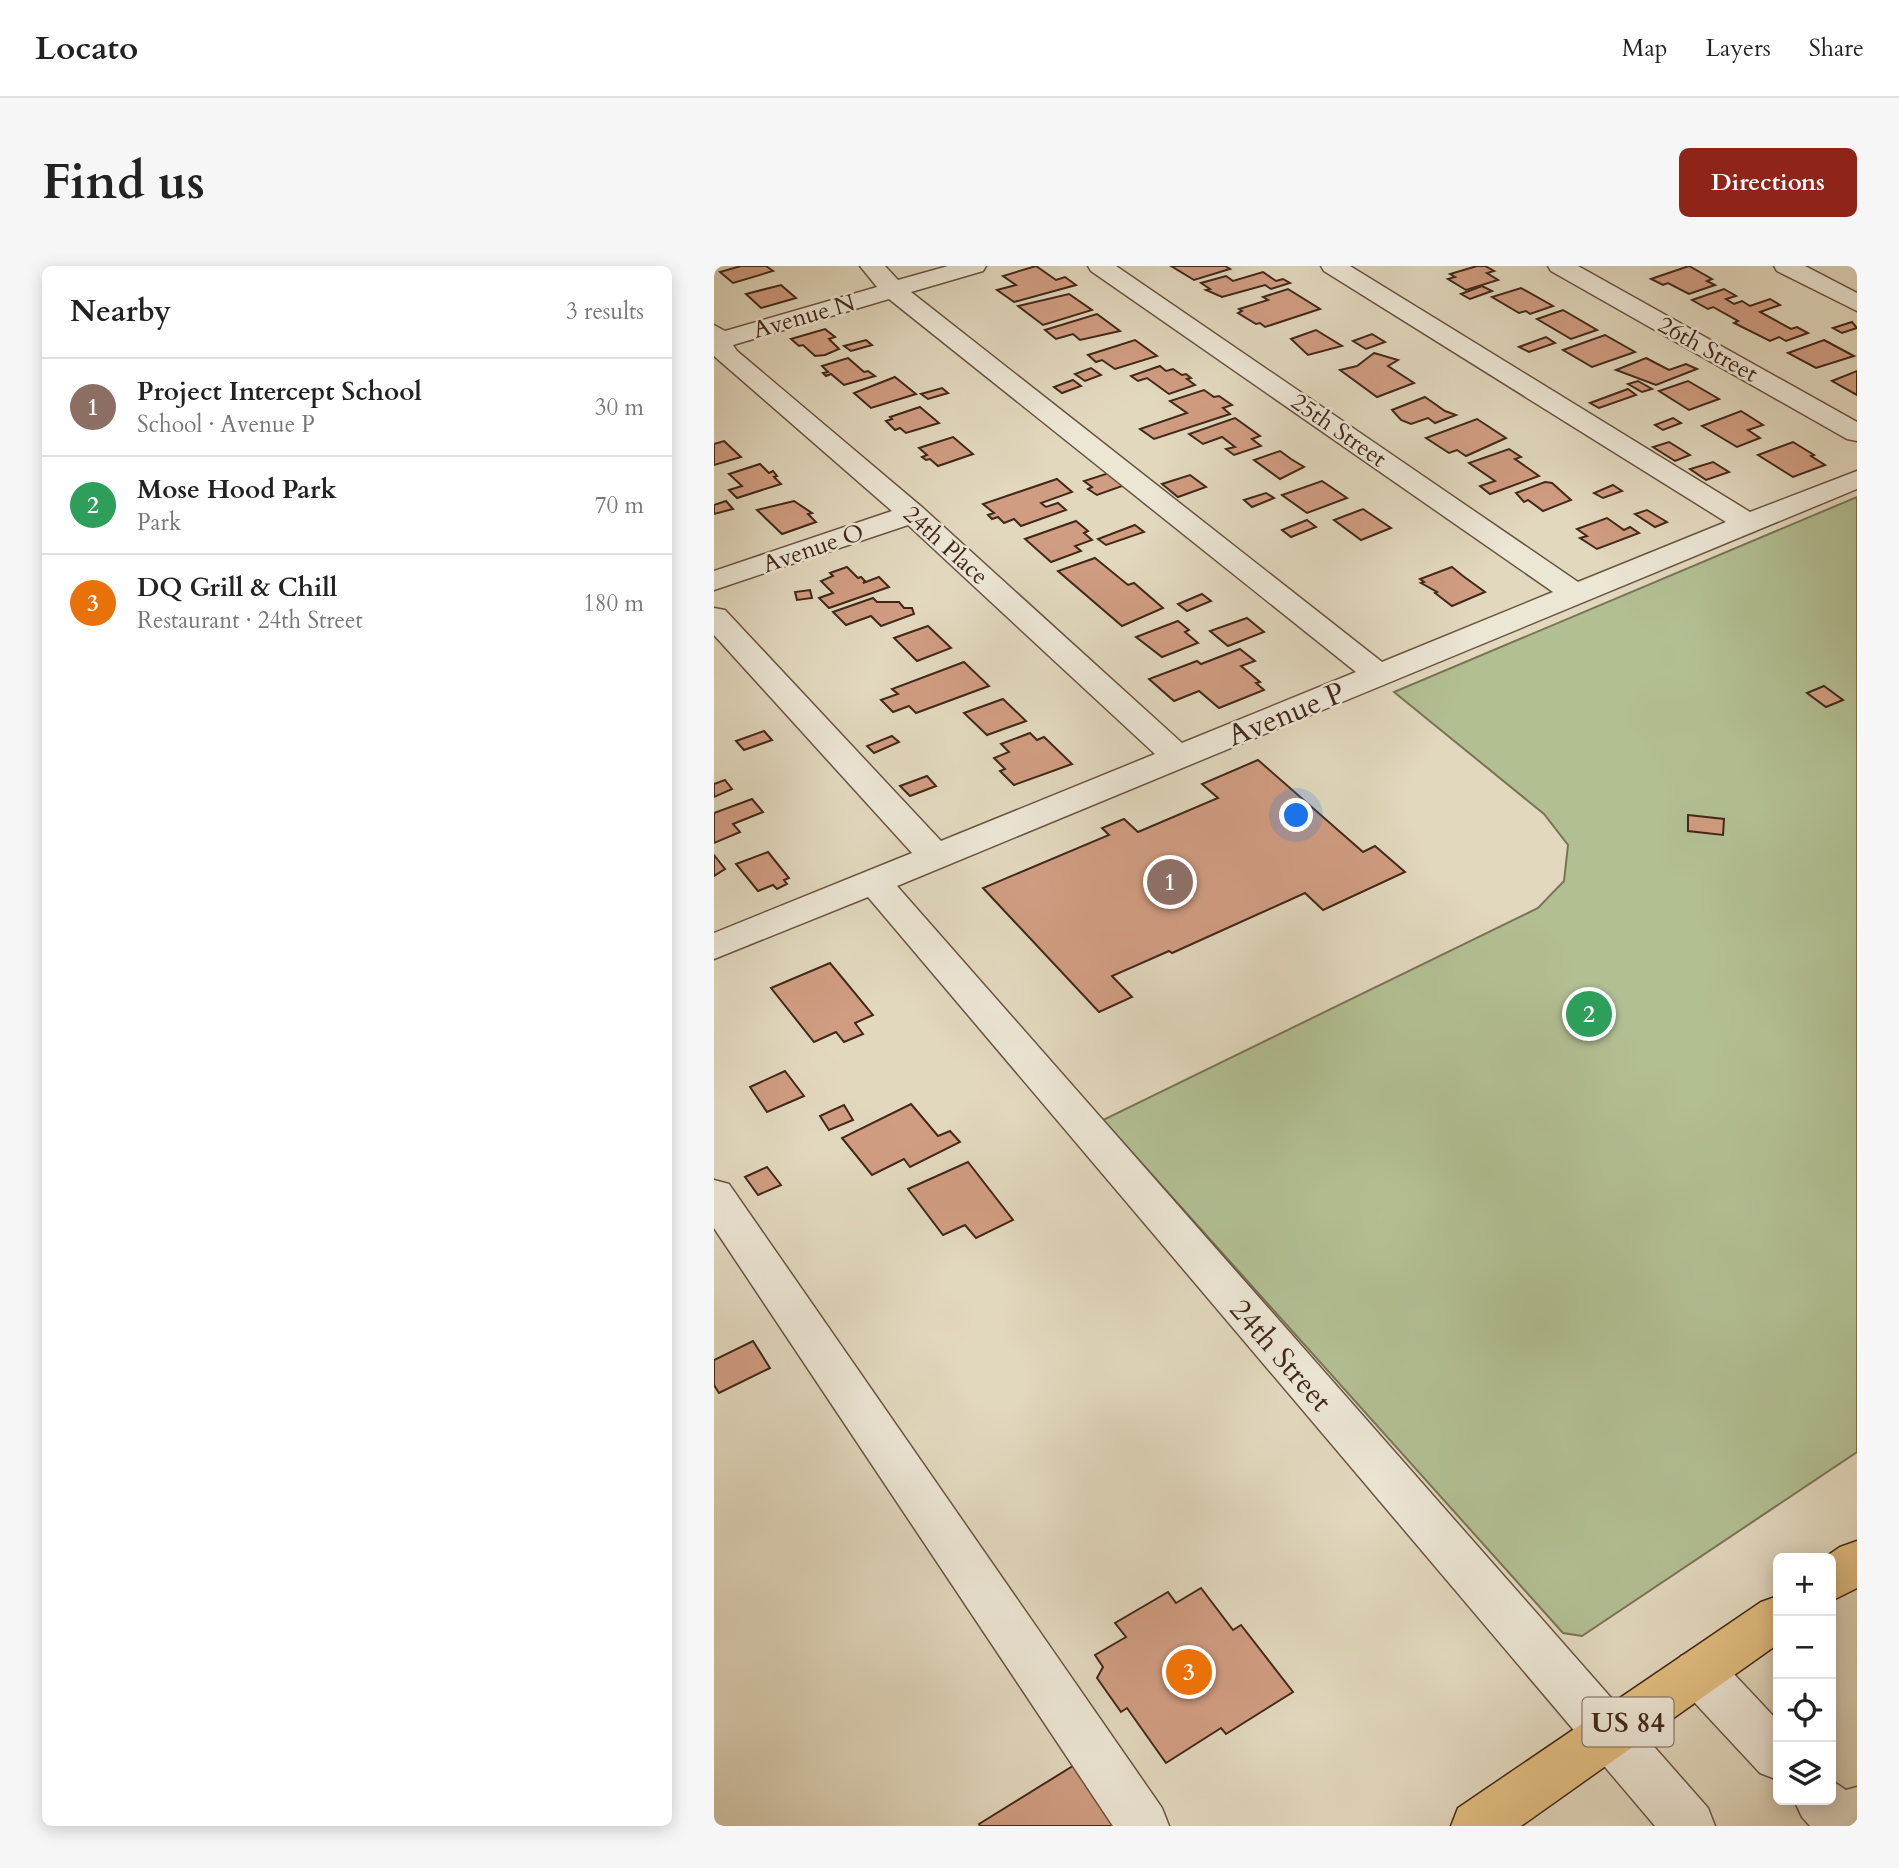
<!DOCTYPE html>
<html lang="en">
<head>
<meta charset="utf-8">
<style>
  body { margin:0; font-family:Cardo,serif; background:#f6f6f6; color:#222 }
  .controls { position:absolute; right:21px; bottom:21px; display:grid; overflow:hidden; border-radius:10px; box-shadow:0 4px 18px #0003 }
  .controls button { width:63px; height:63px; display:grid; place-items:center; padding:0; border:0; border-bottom:2px solid #e0e0e0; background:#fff; color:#222; font:35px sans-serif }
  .you { position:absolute; left:583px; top:550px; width:24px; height:24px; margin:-18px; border:5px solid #fff; border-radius:50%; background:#1a73e8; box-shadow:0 0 0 10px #1a73e833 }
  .badge { display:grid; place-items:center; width:46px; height:46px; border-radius:50%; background:#8f2418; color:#fff; font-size:23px; font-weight:700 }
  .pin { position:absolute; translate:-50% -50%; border:4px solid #fff; box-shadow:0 2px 7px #0006 }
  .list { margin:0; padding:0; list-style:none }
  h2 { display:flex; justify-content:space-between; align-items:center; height:91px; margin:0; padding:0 28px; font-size:30px }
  h2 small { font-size:23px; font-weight:400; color:#767676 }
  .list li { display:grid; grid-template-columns:46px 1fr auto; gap:21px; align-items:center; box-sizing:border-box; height:98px; padding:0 28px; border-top:2px solid #e0e0e0 }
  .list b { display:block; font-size:26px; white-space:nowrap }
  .list p { margin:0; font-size:23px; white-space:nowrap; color:#767676 }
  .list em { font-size:23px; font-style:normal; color:#767676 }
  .icon { flex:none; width:38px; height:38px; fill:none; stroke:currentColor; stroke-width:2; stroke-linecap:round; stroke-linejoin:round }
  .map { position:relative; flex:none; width:1143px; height:1560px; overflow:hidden; border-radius:10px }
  header { display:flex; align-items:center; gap:42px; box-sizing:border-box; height:98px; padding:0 35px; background:#fff; border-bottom:2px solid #e0e0e0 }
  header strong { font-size:33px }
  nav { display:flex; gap:38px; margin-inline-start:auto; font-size:24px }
  .intro { display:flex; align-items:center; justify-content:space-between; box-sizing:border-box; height:168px; padding:0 42px }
  h1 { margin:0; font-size:49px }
  .button { padding:18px 32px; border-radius:10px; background:#8f2418; color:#fff; font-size:24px; font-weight:700 }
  main { display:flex; gap:42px; padding:0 42px }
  aside { flex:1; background:#fff; border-radius:10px; box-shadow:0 4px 18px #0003 }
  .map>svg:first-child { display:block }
</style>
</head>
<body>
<header>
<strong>Locato</strong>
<nav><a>Map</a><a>Layers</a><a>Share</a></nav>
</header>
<div class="intro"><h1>Find us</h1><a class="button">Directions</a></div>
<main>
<aside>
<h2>Nearby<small>3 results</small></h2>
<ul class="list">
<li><span class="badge" style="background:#8d6e63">1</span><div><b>Project Intercept School</b><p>School · Avenue P</p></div><em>30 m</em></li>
<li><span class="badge" style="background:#2e9e5b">2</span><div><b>Mose Hood Park</b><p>Park</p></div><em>70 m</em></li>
<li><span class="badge" style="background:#e8710a">3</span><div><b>DQ Grill &amp; Chill</b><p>Restaurant · 24th Street</p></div><em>180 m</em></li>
</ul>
</aside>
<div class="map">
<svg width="1143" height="1560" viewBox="0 0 1143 1560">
  <rect width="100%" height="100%" fill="#e2d8be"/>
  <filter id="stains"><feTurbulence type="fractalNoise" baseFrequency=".00286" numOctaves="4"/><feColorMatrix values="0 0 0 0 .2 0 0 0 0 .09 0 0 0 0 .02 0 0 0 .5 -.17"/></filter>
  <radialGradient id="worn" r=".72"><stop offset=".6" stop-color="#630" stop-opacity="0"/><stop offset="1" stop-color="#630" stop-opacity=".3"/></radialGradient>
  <!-- green -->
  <path fill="#b2bf93" stroke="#7a7456" stroke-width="2" d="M1143,231v955l-275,184 -19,-3 -460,-513 435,-212 26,-27 4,-36 -24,-31 -150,-122z"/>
  <!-- building -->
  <g fill="#d19d82" stroke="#422819" stroke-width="2">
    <path d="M27,0h25l7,5 -40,12 -13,-11z"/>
    <path d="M322,0l20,14 9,-3 11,8 -62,17 -17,-12 19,-5 -13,-9z"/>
    <path d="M457,0h54l5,3 -36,11z"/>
    <path d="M763,0h8l9,5 -7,2 11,7 -32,10 -18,-11 7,-2 -5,-3z"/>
    <path d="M975,0l23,13 -5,2 8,4 -26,9 -21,-11 -5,2 -12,-6z"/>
    <path d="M549,6l13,9 7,-2 7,4 -19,6 -6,-4 -43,12 -16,-7 4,-1 -9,-6 25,-7 7,5z"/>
    <path d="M67,19l15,13 -35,10 -15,-14z"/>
    <path d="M768,20l10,5 -22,8 -9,-5z"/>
    <path d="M807,22l32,18 -23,8 -4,-3 -7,2 -27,-16z"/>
    <path d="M574,23l32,20 -55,18 -5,-4 -4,1 -18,-11 4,-2 -3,-2 29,-9 -5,-3z"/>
    <path d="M1010,23l12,7 -10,3 8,5 8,-3 8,5 20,-7 10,6 -20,7 31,17 6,-2 11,6 -22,8 -7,-4 -9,4 -36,-18 4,-2 -25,-14 -5,2 -16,-9z"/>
    <path d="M355,28l23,16 -49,15 -25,-19z"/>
    <path d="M849,44l34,20 -26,9 -34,-20z"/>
    <path d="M383,48l23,17 -40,9 -7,-6 -17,5 -11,-9z"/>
    <path d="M1138,56l5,6 -15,5 -9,-5z"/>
    <path d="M111,63l10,8 -6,2 10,10 -14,6 -10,1 -12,-11 -4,1 -8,-7z"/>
    <path d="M602,64l26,16 -34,9 -17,-16z"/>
    <path d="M658,68l13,8 -19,7 -13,-8z"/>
    <path d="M891,69l30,17 -43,15 -29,-17z"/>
    <path d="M832,71l9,6 -26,9 -10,-5z"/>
    <path d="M152,74l6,5 -21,6 -7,-5z"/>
    <path d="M421,74l22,16 -42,13 -13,-9 -6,2 -8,-7z"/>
    <path d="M1110,74l30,16 -38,12 -28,-15z"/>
    <path d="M660,87l24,7 -10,6 26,17 -37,14 -37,-27 17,-4z"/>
    <path d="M134,92l16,14 4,-1 7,5 -31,9 -13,-11 -5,2 -3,-3 5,-1 -6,-6z"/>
    <path d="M932,92l23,12 17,-6 11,5 -41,16 -40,-15z"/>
    <path d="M446,100l6,5 7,-2 9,6 4,-1 5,4 -4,1 8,6 -26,9 -22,-16 -9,3 -7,-5z"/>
    <path d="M377,102l10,7 -16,6 -10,-7z"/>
    <path d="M1143,105v24l-25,-14z"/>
    <path d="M181,111l21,17 -45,14 -17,-15z"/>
    <path d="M359,114l8,6 -19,7 -8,-6z"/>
    <path d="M924,115l14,8 -10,3 -14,-8z"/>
    <path d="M974,115l31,18 -30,11 -30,-19z"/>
    <path d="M228,122l6,5 -20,6 -7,-5z"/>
    <path d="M914,123l8,6 -37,13 -9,-5z"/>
    <path d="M490,124l10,7 5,-1 13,9 -9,3 7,6 -76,25 -14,-10 47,-16 -17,-12z"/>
    <path d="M711,131l20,14 11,4 -21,8 -7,-5 -17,6 -10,-4 -9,-10z"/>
    <path d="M206,141l19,16 -33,10 -6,-5 -5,2 -9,-9 6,-2 -2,-2z"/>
    <path d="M1027,145l22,14 -15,5 12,8 -23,9 -35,-21z"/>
    <path d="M521,152l25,18 -8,3 9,7 -27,9 -8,-6 9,-2 -13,-10 -19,7 -14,-10z"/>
    <path d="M959,152l8,5 -18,7 -8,-5z"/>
    <path d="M763,153l29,19 -40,18 -9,-6 -8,3 -23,-15z"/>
    <path d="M239,171l20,17 -35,12 -8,-7 -4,1 -4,-3 5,-2 -8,-7z"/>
    <path d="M10,175l17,16 -27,8v-21z"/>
    <path d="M955,176l21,13 -15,6 -22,-14z"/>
    <path d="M1079,176l21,13 -3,1 14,9 -32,12 -35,-22z"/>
    <path d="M795,183l12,8 -6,2 24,17 -49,18 -10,-8 15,-5 -26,-18z"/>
    <path d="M566,185l11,8 13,8 -24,12 -26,-19z"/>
    <path d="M999,196l16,10 -23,8 -16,-11z"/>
    <path d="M46,198l9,9 4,-2 4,5 -3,1 7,7 -44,14 -8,-8 13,-4 -13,-12z"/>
    <path d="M395,207l16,12 -28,10 -9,-6 4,-2 -8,-6z"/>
    <path d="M476,209l16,12 -28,10 -16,-13z"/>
    <path d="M343,213l15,13 -31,11 5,4 12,-4 8,7 -45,16 -7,-7 -10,4 -6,-6 -6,2 -4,-4 6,-2 -11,-9z"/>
    <path d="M608,215l25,17 -40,15 -25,-18z"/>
    <path d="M831,216l7,1 19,17 -28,11 -15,-11 -4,2 -8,-9z"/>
    <path d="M899,219l9,6 -19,7 -9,-5z"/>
    <path d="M552,227l8,5 -22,9 -8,-7z"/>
    <path d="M12,235l7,8 -19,5v-9z"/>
    <path d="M80,235l18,12 -4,1 8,8 -34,12 -25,-24z"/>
    <path d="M649,243l28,19 -30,12 -27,-20z"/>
    <path d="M933,244l20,12 -12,5 -20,-13z"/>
    <path d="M893,252l17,12 6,-3 9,6 -42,16 -17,-11 7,-2 -10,-7z"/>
    <path d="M593,254l9,7 -25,10 -9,-7z"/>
    <path d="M362,255l12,10 -4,2 8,7 -17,6 6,5 -30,11 -26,-23z"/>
    <path d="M421,259l9,7 -38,13 -8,-6z"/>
    <path d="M381,292l33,27 6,-2 29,25 -41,18 -64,-55z"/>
    <path d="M133,301l11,11 3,-1 4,4 -2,2 16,-6 10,10 -60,21 -10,-10 14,-5 -12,-12 12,-5 -3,-3z"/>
    <path d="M738,301l11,9 22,16 -33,14 -17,-13 2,-1 -16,-9 3,-1 -4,-3z"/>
    <path d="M96,324l2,8 -15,2 -2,-8z"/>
    <path d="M488,328l9,7 -24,10 -9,-7z"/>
    <path d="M159,332l4,4h22l5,6h8l2,6 -33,12 -10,-10 -25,9 -13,-13z"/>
    <path d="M533,352l17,14 -36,14 -18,-15z"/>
    <path d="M464,355l11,9 -4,2 13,11 -36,14 -26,-20z"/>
    <path d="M214,360l23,22 -34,13 -23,-23z"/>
    <path d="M526,383l15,12 -14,5 19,16 -4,1 8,7 -45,18 -20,-17 -25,10 -25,-22 48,-18 4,3z"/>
    <path d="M250,396l25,24 -73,27 -7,-7 -16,6 -12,-12 17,-6 -6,-5z"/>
    <path d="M1110,420l19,14 -17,7 -19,-14z"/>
    <path d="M289,433l23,22 -39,14 -23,-22z"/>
    <path d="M50,465l8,9 -28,10 -8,-9z"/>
    <path d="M316,467l7,7 7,-3 28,27 -58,21 -14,-14 5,-2 -11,-11 15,-6 -8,-8z"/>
    <path d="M178,470l7,6 -25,11 -7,-7z"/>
    <path d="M544,494l105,92 12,-6 30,26 -82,38 -18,-17 -133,60 -3,-2 -57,25 20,21 -33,15 -116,-124 126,-53 -7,-7 22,-9 14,13 80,-34 -16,-14z"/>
    <path d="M213,510l9,10 -26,10 -10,-10z"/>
    <path d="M11,514l7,9 -18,8v-13z"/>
    <path d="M38,533l11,13 -30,12 7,8 -26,11v-30z"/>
    <path d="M974,549l36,4 -1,16 -35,-4z"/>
    <path d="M54,586l21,26 -5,2 3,4 -10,5 -4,-4 -15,6 -22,-27z"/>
    <path d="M0,589l11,14 -11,7z"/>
    <path d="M116,697l43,52 -18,8 8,11 -19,8 -8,-10 -22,10 -43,-54z"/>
    <path d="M71,805l19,25 -37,16 -17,-25z"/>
    <path d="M197,838l27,32 12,-5 10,11 -50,25 -6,-8 -32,16 -30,-37z"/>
    <path d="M130,839l9,15 -24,10 -9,-14z"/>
    <path d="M254,896l45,58 -37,18 -11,-13 -22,10 -35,-46z"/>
    <path d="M53,901l14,18 -23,10 -13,-18z"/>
    <path d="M39,1075l17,27 -51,25 -5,-8v-25z"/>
    <path d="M487,1322l32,42 8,-5 52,67 -67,42 -5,-6 -55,35 -39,-55 -6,4 -24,-34 6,-11 -8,-12 31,-18 -11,-14 53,-31 8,11z"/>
    <path d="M362,1498l42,62h-138l-1,-2z"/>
  </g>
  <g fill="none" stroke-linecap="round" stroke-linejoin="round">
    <!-- minor casing -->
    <g stroke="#6a5442" stroke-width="3">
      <g id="minor">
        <path d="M146,0h25l13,14 50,-14h38l-3,5 -72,21 471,370 171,-70 -462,-321 -3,-5h28l462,316 148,-60 -402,-251 -3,-5h29l400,246 107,-41v18l-960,397 811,922 7,18h-60l-787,-929 -154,62v-26l198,-80 -198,-218v-27l11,2 216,231 214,-87 -247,-229 -194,65v-19l178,-60 -178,-155v-31l11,6 152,-44zM175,33l467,373 -174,71 -259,-235 -186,-157 -4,-6z"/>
        <path d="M834,0h30l279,156v19l-10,-2 -296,-168z"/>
        <path d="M1060,0h31l52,27v18l-80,-40z"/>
        <path d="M0,914l15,4 433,624 7,18h-56l-399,-598z"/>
        <path d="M985,1384l18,6 61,65v59l-18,-7 -79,-85 -7,-16 7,-16z"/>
        <path d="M1117,1514l15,10 11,-3v39h-47l-8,-9 -8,-17h37z"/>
      </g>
    </g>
    <!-- highway casing -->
    <g stroke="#422819" stroke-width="3">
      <g id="highway">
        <path d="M1143,1275v47l-26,13v-43h-7l16,-11z"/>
        <path d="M1064,1330v48l-257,182h-70l7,-18 303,-206z"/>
      </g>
    </g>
    <!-- minor -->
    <use href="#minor" fill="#ece6d5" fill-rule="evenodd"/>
    <!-- highway -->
    <use href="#highway" fill="#e1bc7f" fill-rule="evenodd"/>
  </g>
  <g text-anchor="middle" stroke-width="5" stroke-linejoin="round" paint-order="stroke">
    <!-- far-street labels -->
    <g font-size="24" fill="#422819" stroke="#ece6d5">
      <text transform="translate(90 50) rotate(-16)" y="8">Avenue N</text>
      <text transform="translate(994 83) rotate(29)" y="8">26th Street</text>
      <text transform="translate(625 164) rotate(35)" y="8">25th Street</text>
      <text transform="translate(232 279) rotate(42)" y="8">24th Place</text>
      <text transform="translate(99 282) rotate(-19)" y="8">Avenue O</text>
    </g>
    <!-- shield labels -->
    <rect fill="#ece6d5" stroke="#756151" stroke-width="2" x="868.5" y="1431.5" width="91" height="49" rx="5"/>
    <g font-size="28" font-weight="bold" fill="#422819">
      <text x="914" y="1466">US 84</text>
    </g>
    <!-- street labels -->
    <g font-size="30" fill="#422819" stroke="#ece6d5">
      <text transform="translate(572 448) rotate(-22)" y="10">Avenue P</text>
      <text transform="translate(567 1089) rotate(49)" y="10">24th Street</text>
    </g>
  </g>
  <rect width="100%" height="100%" filter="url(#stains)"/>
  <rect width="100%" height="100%" fill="url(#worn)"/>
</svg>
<div class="controls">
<button>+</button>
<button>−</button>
<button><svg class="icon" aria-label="locate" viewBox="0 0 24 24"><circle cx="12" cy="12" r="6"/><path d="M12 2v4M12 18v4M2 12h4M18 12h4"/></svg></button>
<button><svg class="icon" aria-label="layers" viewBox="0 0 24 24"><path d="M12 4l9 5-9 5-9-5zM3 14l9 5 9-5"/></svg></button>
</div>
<div class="you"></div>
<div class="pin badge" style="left:456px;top:616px;background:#8d6e63">1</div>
<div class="pin badge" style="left:875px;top:748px;background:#2e9e5b">2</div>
<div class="pin badge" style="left:475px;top:1406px;background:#e8710a">3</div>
</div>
</main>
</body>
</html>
